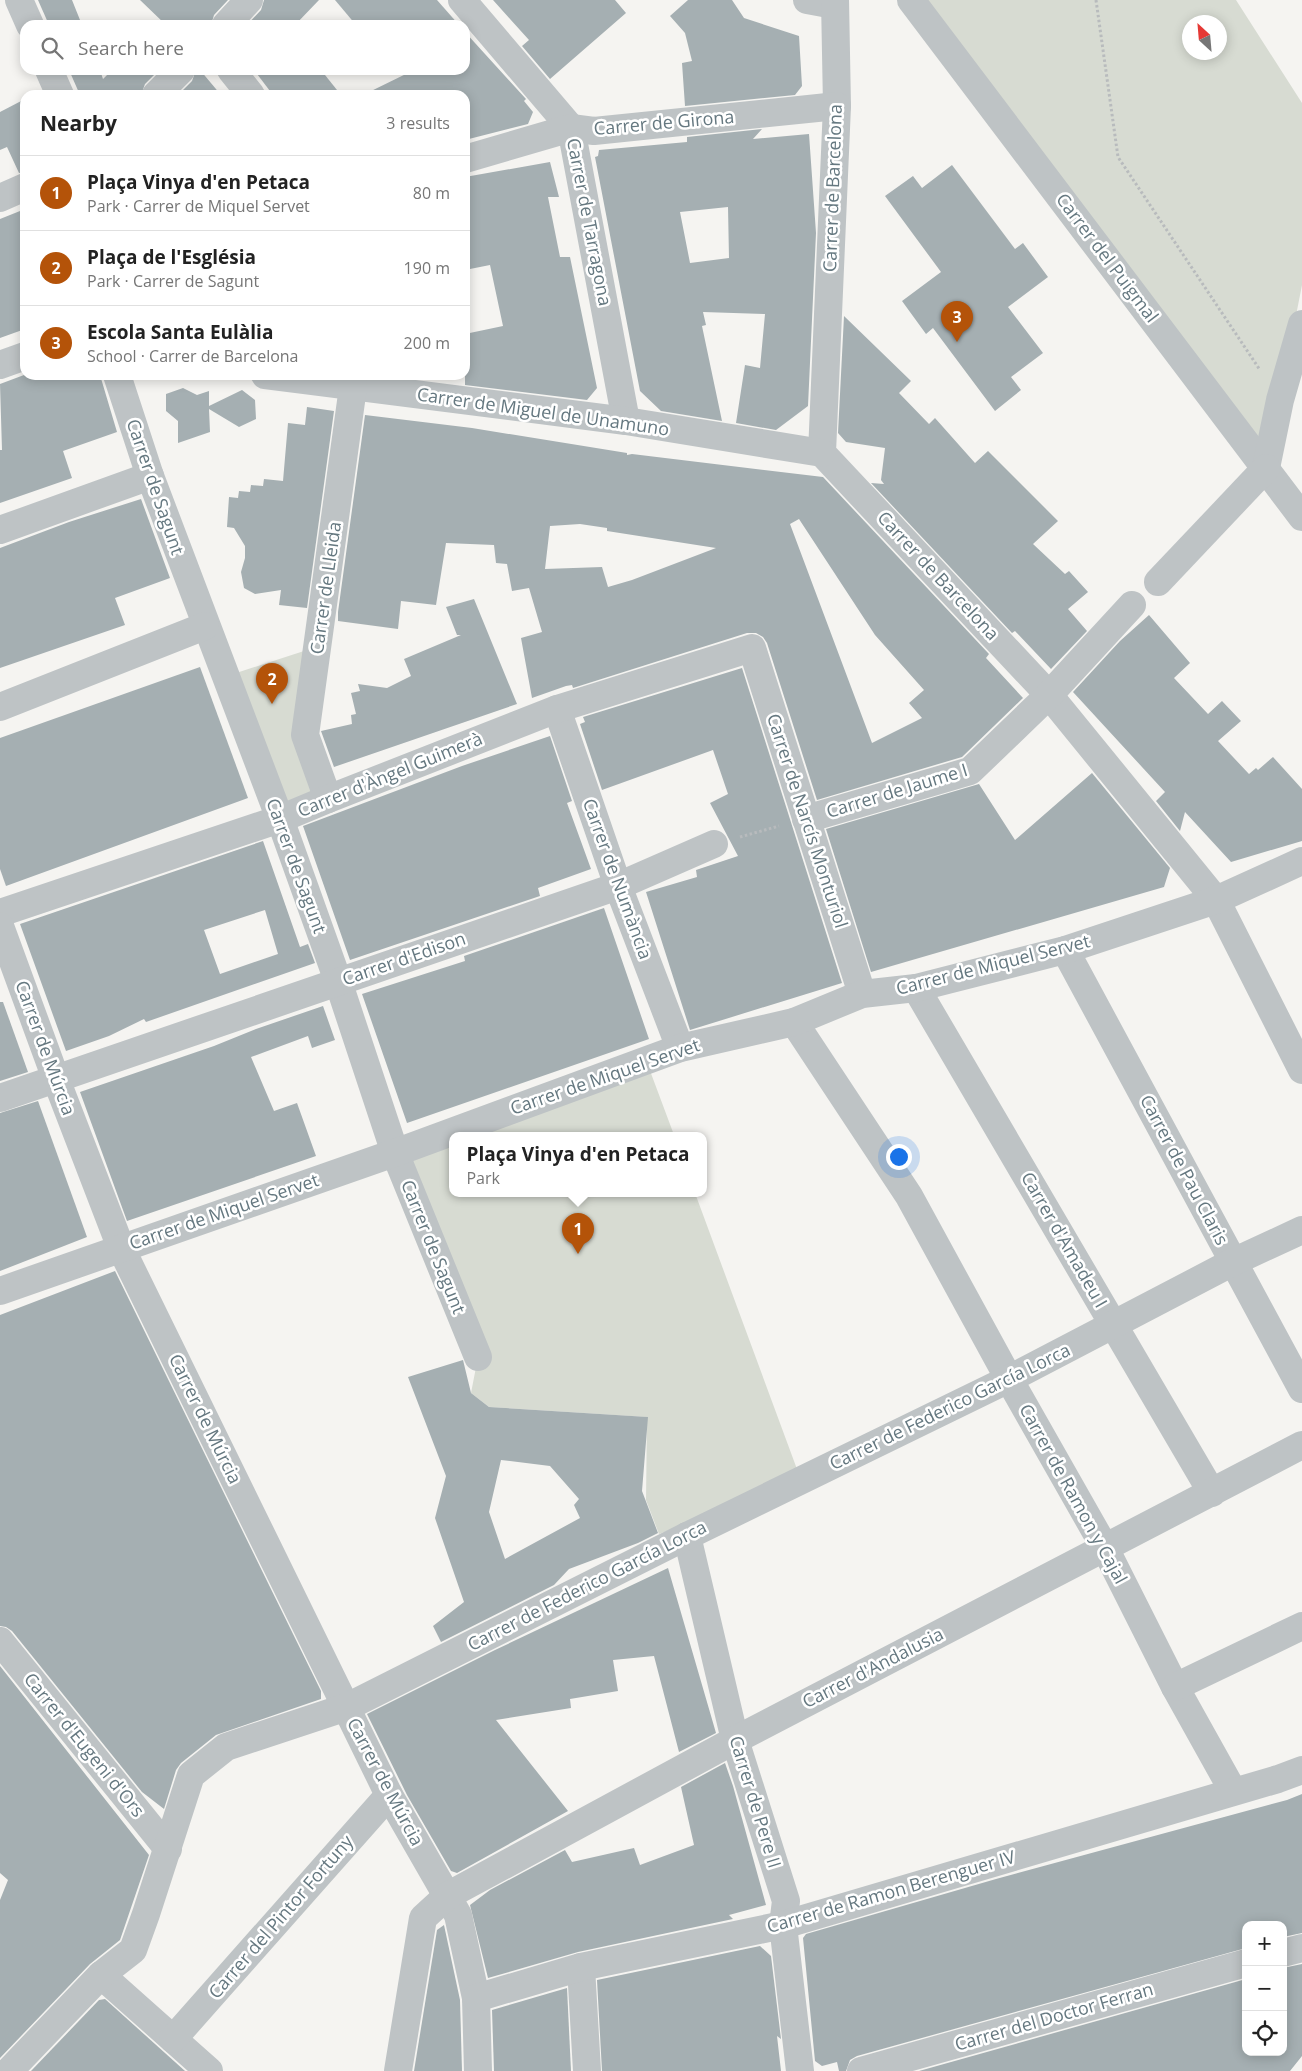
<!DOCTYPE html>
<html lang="en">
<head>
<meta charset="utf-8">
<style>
  body { margin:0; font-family:"Open Sans",sans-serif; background:#f6f6f6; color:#222 }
  .controls { position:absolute; right:15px; bottom:15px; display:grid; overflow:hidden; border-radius:10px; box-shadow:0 2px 12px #0003 }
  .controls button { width:45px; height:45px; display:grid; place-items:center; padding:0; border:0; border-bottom:1px solid #e0e0e0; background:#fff; color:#222; font:25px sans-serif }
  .compass { position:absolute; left:1182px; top:15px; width:45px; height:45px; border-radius:50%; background:#fff; box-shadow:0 2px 12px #0003; rotate:334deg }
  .you { position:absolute; left:898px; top:1156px; width:18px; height:18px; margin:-12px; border:4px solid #fff; border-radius:50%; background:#1a73e8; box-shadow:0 0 0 8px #1a73e833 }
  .badge { display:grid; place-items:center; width:32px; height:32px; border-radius:50%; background:#b45309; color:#fff; font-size:16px; font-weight:700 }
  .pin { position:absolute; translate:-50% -41px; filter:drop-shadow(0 1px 2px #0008) }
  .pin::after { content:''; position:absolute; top:26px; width:18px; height:15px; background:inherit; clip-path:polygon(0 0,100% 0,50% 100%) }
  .popup { position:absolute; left:449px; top:1132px; width:258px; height:65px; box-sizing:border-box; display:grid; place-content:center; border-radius:10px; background:#fff; filter:drop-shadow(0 1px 4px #0005); font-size:16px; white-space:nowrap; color:#767676 }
  .popup b { font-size:19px; color:#222 }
  .popup::after { content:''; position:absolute; left:50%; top:100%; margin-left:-10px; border:10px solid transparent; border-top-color:#fff }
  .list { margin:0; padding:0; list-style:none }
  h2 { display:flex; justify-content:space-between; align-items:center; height:65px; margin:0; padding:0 20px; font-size:21px }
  h2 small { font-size:16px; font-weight:400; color:#767676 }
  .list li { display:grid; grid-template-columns:32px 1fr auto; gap:15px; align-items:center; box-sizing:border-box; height:75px; padding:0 20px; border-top:1px solid #e0e0e0 }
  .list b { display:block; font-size:19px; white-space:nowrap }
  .list p { margin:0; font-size:16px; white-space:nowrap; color:#767676 }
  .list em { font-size:16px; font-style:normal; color:#767676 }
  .icon { flex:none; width:28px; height:28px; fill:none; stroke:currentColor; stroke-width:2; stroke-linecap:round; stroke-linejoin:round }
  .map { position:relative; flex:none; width:1302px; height:2071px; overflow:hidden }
  .search { position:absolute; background:#fff; box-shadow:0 2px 12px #0003; left:20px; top:20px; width:450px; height:55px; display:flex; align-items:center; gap:12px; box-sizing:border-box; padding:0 18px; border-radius:15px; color:#767676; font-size:19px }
  .panel { position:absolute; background:#fff; box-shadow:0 2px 12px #0003; left:20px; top:90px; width:450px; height:290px; border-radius:15px }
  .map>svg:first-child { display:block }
</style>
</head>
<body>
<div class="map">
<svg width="1302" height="2071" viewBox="0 0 1302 2071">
  <rect width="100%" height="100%" fill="#f5f4f1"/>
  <!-- green -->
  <g fill="#d7dbd2" fill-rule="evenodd">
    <path d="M911,0h325l66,103v182l-36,183zM1190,22h30v30h-30z"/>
    <path d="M304,651l12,141 -34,11 -49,-129z"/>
    <path d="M646,1060l28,75h-221v58h242l106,287 -142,54 -13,-34 1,-83 -158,-10 -18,-14 7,-36 -78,-206z"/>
  </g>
  <!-- building -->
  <g fill="#a5afb2" fill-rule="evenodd">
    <path d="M38,0h34l10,25h-33z"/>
    <path d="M140,0h88l-14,15 -3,10h-45z"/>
    <path d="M264,0h55l-24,25h-48l14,-15z"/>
    <path d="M335,0h102l22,25h-103z"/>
    <path d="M493,0h122l11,13 -76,66 -28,-33 7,-6z"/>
    <path d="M688,0h44l12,18 55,18 3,50 -7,9 -110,11 -3,-43 10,-2 -7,-28 -15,-17z"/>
    <path d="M465,32l61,67 -2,2 9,11 -5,12 -63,16v-45h-102l51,-25h51z"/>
    <path d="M69,70h31l3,9 9,-9h47l-14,14 -4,11h-61z"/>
    <path d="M196,70h4l21,25h-43l14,-14z"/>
    <path d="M254,70h67l20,25h-68z"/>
    <path d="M25,99v73l-6,1 -12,-26 -7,3v-38z"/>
    <path d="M762,129l-9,10 56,-5 7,99 -8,173 -32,24 -40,-7 9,-58 15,3 5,-54 -62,-2 3,13 -4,1 20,95 -61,-10 -21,-20 -45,-234 3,-1 1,-6 88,-8v-5zM728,207l1,51 -39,5 -10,-51z"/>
    <path d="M550,162l9,35h-11l12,60h10l27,131 -10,12 -122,-15v-51l38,-8 -13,-61 -25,5v-93z"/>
    <path d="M952,165l63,84 8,-6 25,34 -40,30 35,46 -32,24 10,13 -26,21 -62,-83 -7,6 -24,-33 39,-29 -56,-76 28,-20 9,12z"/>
    <path d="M25,209v120l-25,9v-119z"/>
    <path d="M844,316l67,65 -12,12 30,31 6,-6 40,45 13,-12 70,70 -25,23 32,30 4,-3 19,21 -20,17 19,22 -36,38 -36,-38 -3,2 -141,-150 13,1 -3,-4 4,-32 -39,-6 -8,-9z"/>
    <path d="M24,375h76l17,57 -54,19 9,27 -72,25v-53h2l-2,-66z"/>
    <path d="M183,388l14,7 12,-4v15l33,-16 13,10 1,19 -17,8 -30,-18 1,23 -32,11v-22l-12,-10v-17z"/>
    <path d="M307,407l27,4 -27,197 -28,-3 2,-15 -26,4 -11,-6 -3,-16 4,-14v-12l-11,-18 -7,-1 2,-30 9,1 1,-7 11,1 1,-7 12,1 1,-7 19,2 5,-58 17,2z"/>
    <path d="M365,415l107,13 155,25v2l5,-1 191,23 166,177 -3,4 37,40 -61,59 -145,43 -50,-157 -4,-6 -7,-4h-9l-174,55 -1,-3 -6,1 -34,12 -11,-60 21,-6 -13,-44 -17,3 -5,-27 -11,-1 -2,-18 -48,-2 -10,62 -35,-4 -3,28 -60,-8v-9zM799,519l76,116 49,55 -15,13 13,15 -50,25 -82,-219zM580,524l27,4v3l109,17 -84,32 -24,7 -6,-20 -57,2 5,-43z"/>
    <path d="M141,499l29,79 -55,20 10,27 -125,43v-120l69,-26z"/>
    <path d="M474,599l43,105 -183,63 -13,-36 31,-7 -1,-9 5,-1 -5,-21 9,-2 -2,-7 29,4 24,-12 -7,-17 57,-24h-4l-11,-28z"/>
    <path d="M1149,615l41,48 -16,15 34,36 14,-13 19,20 -23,20 31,33 7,-6 2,2 15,-13 29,32v52l-71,21 -46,-50 -5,19 -24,-30 9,-9 -92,-100 47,-51z"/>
    <path d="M200,667l48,131 -242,88 -6,-17v-131z"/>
    <path d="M742,668l100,315 -152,47 -44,-138 51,-15 -1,-7 42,-14 -28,-53 18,-9 -15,-44 -111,40 -22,-66 5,-2 -2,-5z"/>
    <path d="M550,736l22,65 -5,2 24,66 -53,19 2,8 -190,64 -47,-134 159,-60z"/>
    <path d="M1092,773l78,95 -6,19 -293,85 -45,-143 153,-45 36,56z"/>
    <path d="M263,841l37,106 8,-3 7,19 -169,59 -2,-3 -35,17 -43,15 -46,-127zM265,910l13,44 -58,20 -16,-44z"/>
    <path d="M604,908l45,131 -242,84 -45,-129 103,-33 -1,-5z"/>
    <path d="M0,1002h3l25,70 -28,9z"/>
    <path d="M323,1006l12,34 -23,8 -4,-12 -57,21 23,54 23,-8 19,53 -189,65 -47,-129 134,-46 42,-17z"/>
    <path d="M38,1101l49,136 -87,34v-158z"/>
    <path d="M115,1271l206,420v8l-105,36 -35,28 -5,7 -12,39 -22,-17 -130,-161 -6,-4 -6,-1v-311z"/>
    <path d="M463,1360l8,33 18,14 159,10 -6,74 16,42 -20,10 -69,26 -15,16 -113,57 -8,-16 31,-24 -29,-84 11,-42 -38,-99zM501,1460l49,6 29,33 -5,6 6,13 -75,41 -16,-47z"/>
    <path d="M668,1568l48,165 -37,19 -25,-96 -41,4 5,31 -48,8 1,9 -75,12 72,91 -111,62 -6,-2 -44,-76 -40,-81 130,-65 -2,1z"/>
    <path d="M0,1666l149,189 -29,85 -30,24 -90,94v-158l8,-20 -8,-7z"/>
    <path d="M725,1763l8,23 33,119 -37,10 4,4 -155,33 -90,26 -18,-73 20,-15 75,-40 7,12 62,-14 6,17 54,-20 -13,-58z"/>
    <path d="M1302,1794v139l-19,4v-12h-37v23l-389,108 -7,4 -4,11h-7l-2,-9 -15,4 -7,-5 -12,-123 3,-4 190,-55 291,-79z"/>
    <path d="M444,1925l16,75 2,71h-48l23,-141z"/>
    <path d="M760,1946l11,10 10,83 -4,-3 4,35h-179l-5,-91z"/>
    <path d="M1302,1964v92l-12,15h-371l327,-92v73h37v-84z"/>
    <path d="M567,1988l4,83h-77l-2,-61z"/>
    <path d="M105,1999l80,72h-154l68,-71z"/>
  </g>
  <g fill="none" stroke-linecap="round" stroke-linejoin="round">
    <!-- path -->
    <g stroke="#b8bbbd" stroke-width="3" stroke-dasharray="2.5 2.5" stroke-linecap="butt">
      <path d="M1096,0l22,157 142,213"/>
      <path d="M740,837l39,-11"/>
    </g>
    <!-- minor -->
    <g stroke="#bec3c5" stroke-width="28">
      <path d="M19,0l11,25"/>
      <path d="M462,0l109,128 55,293"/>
      <path d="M807,0l27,5"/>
      <path d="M835,0l2,106 -15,347 227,242 167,205 86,170"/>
      <path d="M911,0l391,517"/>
      <path d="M226,25l23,-25"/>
      <path d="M49,70l11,25"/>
      <path d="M231,70l20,25"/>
      <path d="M156,95l25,-25"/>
      <path d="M465,159l106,-31 23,3 243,-25"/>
      <path d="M0,198l25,-11"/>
      <path d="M0,365l25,-9"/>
      <path d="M117,375l33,101 130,343 58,162 57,172 83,204"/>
      <path d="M265,375l361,46 196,32"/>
      <path d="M1266,468l14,-68 22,-76"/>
      <path d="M0,530l150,-54"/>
      <path d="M1158,582l108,-114"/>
      <path d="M0,707l205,-81"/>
      <path d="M557,709l61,177 62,162"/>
      <path d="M328,799l-23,-64 48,-348 -1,-12"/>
      <path d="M806,819l164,-48 79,-76 83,-90"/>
      <path d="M0,913l280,-94 48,-20 229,-90 195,-61 110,346"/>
      <path d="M0,926l56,153 65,169 268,547 69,120 18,83 2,73"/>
      <path d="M1065,950l237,439"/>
      <path d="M916,988l296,505"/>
      <path d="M794,1022l115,174 100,183 96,169 70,139 58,104"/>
      <path d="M0,1098l618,-212 96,-42"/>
      <path d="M0,1291l400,-140 280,-103 114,-26 68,-28 54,-6 149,-38 151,-50 86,-39"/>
      <path d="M687,1536l48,204 51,161 -3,24 17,146"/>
      <path d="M0,1641l168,208"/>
      <path d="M1175,1687l127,-61"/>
      <path d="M1283,1953l19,-5"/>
      <path d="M581,1967l6,104"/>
      <path d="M101,1975l108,96"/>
      <path d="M476,1998l105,-31 202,-42 495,-146 24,-9"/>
      <path d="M173,2039l216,-244"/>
      <path d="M9,2071l92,-96 32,-25 13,-36 45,-139 35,-28 121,-40 340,-171 322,-157 224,-117 69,-32"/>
      <path d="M398,2071l25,-153 24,-22 288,-156 567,-295"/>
      <path d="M861,2071l385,-108"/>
    </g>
  </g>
  <g text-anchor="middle" stroke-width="5" stroke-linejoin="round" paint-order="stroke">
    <!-- street labels -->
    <g font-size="18" fill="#657880" stroke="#fff">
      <text transform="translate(664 123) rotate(-5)" y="6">Carrer de Girona</text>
      <text transform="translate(833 188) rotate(-88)" y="6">Carrer de Barcelona</text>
      <text transform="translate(589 222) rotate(79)" y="6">Carrer de Tarragona</text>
      <text transform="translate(1107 258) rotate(53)" y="6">Carrer del Puigmal</text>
      <text transform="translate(543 412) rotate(8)" y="6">Carrer de Miguel de Unamuno</text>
      <text transform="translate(155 487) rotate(71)" y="6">Carrer de Sagunt</text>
      <text transform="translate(938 576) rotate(47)" y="6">Carrer de Barcelona</text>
      <text transform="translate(326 588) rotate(-82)" y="6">Carrer de Lleida</text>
      <text transform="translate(390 775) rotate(-22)" y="6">Carrer d'Àngel Guimerà</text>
      <text transform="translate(897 791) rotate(-17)" y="6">Carrer de Jaume I</text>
      <text transform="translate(807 821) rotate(72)" y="6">Carrer de Narcís Monturiol</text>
      <text transform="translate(296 866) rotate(70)" y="6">Carrer de Sagunt</text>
      <text transform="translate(617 879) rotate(70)" y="6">Carrer de Numància</text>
      <text transform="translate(404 959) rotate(-19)" y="6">Carrer d'Edison</text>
      <text transform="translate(993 965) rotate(-14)" y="6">Carrer de Miquel Servet</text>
      <text transform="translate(45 1048) rotate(70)" y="6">Carrer de Múrcia</text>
      <text transform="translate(605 1077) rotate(-19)" y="6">Carrer de Miquel Servet</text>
      <text transform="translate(1184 1170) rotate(62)" y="6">Carrer de Pau Claris</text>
      <text transform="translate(224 1212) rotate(-19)" y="6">Carrer de Miquel Servet</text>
      <text transform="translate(1064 1240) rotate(60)" y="6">Carrer d'Amadeu I</text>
      <text transform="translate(433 1247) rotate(68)" y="6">Carrer de Sagunt</text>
      <text transform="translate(950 1407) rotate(-26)" y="6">Carrer de Federico García Lorca</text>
      <text transform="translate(205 1419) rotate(64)" y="6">Carrer de Múrcia</text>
      <text transform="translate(1073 1494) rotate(61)" y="6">Carrer de Ramon y Cajal</text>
      <text transform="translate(587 1586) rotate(-27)" y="6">Carrer de Federico García Lorca</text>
      <text transform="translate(873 1668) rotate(-27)" y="6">Carrer d'Andalusia</text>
      <text transform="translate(84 1745) rotate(51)" y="6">Carrer d'Eugeni d'Ors</text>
      <text transform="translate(385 1782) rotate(62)" y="6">Carrer de Múrcia</text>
      <text transform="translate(755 1802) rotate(73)" y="6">Carrer de Pere II</text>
      <text transform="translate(891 1892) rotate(-16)" y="6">Carrer de Ramon Berenguer IV</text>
      <text transform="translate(281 1917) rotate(-49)" y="6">Carrer del Pintor Fortuny</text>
      <text transform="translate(1054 2017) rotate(-16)" y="6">Carrer del Doctor Ferran</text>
    </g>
  </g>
</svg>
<div class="controls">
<button>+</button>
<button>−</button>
<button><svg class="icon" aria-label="locate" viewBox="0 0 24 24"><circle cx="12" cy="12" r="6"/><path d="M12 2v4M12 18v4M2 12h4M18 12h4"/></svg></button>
</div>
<svg class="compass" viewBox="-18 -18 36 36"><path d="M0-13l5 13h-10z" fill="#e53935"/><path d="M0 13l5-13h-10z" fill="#767676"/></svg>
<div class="you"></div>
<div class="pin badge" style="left:578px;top:1254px">1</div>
<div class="popup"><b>Plaça Vinya d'en Petaca</b>Park</div>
<div class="pin badge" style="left:272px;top:704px">2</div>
<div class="pin badge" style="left:957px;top:342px">3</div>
<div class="search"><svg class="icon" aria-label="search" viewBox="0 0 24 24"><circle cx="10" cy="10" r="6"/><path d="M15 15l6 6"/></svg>Search here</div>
<section class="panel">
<h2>Nearby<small>3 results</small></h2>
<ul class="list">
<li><span class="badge">1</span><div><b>Plaça Vinya d'en Petaca</b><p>Park · Carrer de Miquel Servet</p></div><em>80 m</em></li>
<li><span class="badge">2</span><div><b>Plaça de l'Església</b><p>Park · Carrer de Sagunt</p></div><em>190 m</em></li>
<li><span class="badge">3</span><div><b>Escola Santa Eulàlia</b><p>School · Carrer de Barcelona</p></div><em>200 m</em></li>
</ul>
</section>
</div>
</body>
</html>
